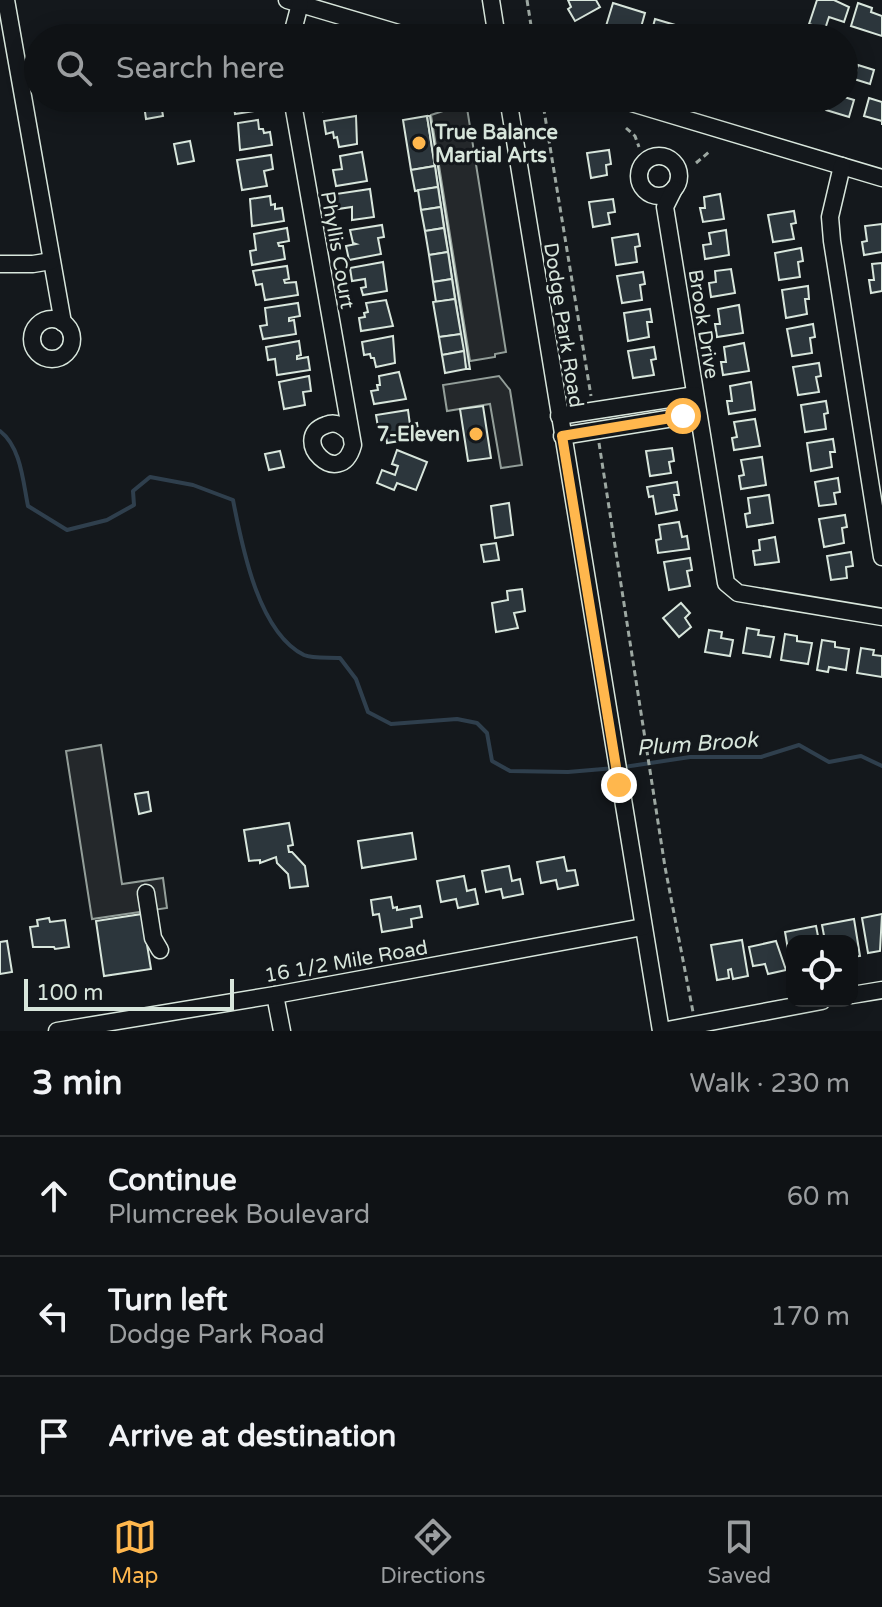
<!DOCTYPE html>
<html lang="en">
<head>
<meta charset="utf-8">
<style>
  body { margin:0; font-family:"Varela Round",sans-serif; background:#1d2022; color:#f1f3f6 }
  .controls { position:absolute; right:24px; bottom:24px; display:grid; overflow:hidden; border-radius:16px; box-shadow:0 4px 20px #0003 }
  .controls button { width:72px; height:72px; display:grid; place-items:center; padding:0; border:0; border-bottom:2px solid #2f3234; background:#0f1215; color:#f1f3f6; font:40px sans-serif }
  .scale { position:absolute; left:24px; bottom:20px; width:210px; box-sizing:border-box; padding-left:8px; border:4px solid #d8e6dc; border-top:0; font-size:22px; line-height:28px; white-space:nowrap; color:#d8e6dc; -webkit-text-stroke:6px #14181c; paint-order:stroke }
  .stop { position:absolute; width:24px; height:24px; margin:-18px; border:6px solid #ffb74d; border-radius:50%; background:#fff }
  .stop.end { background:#ffb74d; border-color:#fff; box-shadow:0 2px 8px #0008 }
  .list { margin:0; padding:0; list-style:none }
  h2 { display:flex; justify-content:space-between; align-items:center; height:104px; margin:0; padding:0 32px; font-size:34px }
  h2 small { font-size:26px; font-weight:400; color:#9b9ea0 }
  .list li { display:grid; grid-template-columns:52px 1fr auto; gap:24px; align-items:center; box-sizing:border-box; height:120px; padding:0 32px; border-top:2px solid #2f3234 }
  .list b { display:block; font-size:30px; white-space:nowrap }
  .list p { margin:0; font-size:26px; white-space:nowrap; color:#9b9ea0 }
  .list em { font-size:26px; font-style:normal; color:#9b9ea0 }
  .icon { flex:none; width:44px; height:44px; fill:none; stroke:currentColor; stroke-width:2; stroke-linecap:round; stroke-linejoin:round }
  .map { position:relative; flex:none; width:882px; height:1031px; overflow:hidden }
  .search { position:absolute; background:#0f1215; box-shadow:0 4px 20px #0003; left:24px; right:24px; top:24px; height:88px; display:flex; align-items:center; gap:20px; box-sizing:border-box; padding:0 28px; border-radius:44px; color:#9b9ea0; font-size:30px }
  .sheet { height:464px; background:#0f1215 }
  nav { display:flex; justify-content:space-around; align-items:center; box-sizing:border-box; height:112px; border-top:2px solid #2f3234; background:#0f1215; font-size:22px; color:#9b9ea0 }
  nav a { display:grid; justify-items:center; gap:4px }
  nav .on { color:#ffb74d }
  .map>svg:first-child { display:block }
</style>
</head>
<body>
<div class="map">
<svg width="882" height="1031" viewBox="0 0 882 1031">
  <rect width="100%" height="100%" fill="#14181c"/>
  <!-- parking -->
  <g fill="#24282b" stroke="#939e99" stroke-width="2">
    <path d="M403,98h48l6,2 -2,10 12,-2 39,244 -11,2v3l-25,4 -39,-246 9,-3 -38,-11z"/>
    <path d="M499,376l11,14 12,75 -21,3 -11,-64 -43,7 -4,-26z"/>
    <path d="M101,745l21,139 41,-6 4,30 -75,11 -26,-168z"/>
  </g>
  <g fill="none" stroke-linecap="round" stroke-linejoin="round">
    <!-- stream -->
    <g stroke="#2f3f4d" stroke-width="4">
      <path d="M0,431c21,16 23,51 28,75l39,24 40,-10 27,-15 -1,-14 17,-14 43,8 40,15c9,46 25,132 71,155 9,4 26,2 36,3l16,21 12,33 23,12 66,-5 20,4 10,10 5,28 18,10 58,1 47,-4"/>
      <path d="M624,767l66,-10h71l38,-12 30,17 32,-6 21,10"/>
    </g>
  </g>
  <!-- building -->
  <g fill="#2c363c" stroke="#d8e6dc" stroke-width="2">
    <path d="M568,0h28l4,7 -25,14 -7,-12 3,-2z"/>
    <path d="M817,0h17l15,7 -5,15 -15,-5 -4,12 -16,-5z"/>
    <path d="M613,3l32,10 -7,25h-15l2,-6 -4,-1 -1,4 -9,-3 1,-4 -6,-2z"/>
    <path d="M858,3l14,5 -1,4 11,4v20l-31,-10z"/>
    <path d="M655,19l27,8 -3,11h-29z"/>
    <path d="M858,65l16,5 -4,14 -16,-5z"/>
    <path d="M844,97l10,3 -5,17 -23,-7 3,-12z"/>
    <path d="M143,98h17l3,18 -17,3z"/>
    <path d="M230,98h27v3l-3,1 1,9 -20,3 -2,-14z"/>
    <path d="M321,98h34l1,8 -33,5z"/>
    <path d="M869,98l13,4v23v-4l-18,-5z"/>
    <path d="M356,116l1,28 -18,3 -2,-10 -3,1 -1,-6 -7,2 -2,-13z"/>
    <path d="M427,116l8,50 -24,4 -8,-50z"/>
    <path d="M427,116h3l40,253h-4z"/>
    <path d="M258,120l1,9h4l1,4 6,-1 2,13 -32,5 -2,-27z"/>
    <path d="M190,141l4,20 -16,3 -4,-20z"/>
    <path d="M609,150l2,14 -5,1 1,10 -16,3 -4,-25z"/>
    <path d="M362,152l5,29 -31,5 -3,-16 9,-1 -2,-13z"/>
    <path d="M271,155l2,14 -9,2 3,15 -25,4 -5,-30z"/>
    <path d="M435,166l3,21 -23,4 -4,-21z"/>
    <path d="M438,187l3,20 -20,3 -3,-20z"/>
    <path d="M370,189l4,28 -22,3v-13l-14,2 -2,-15z"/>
    <path d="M720,194l4,25 -21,3 -3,-14h5l-1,-11z"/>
    <path d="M270,196l1,9 4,-1v5l7,-1 2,13 -32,5 -2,-27z"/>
    <path d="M613,199l2,13 -7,1 2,11 -17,3 -4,-25z"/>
    <path d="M441,207l3,21 -19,3 -4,-21z"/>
    <path d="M794,211l2,12 -5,1 3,15 -21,3 -5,-27z"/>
    <path d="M882,224v28l-18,3 -2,-13 5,-1 -2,-15z"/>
    <path d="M382,225l2,12 -6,1 3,16 -32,6 -3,-14 10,-2 -3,-1 -3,-13z"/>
    <path d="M287,228l2,13 -11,2 1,3h4l2,13 -33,6 -2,-14 6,-1 -2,-16z"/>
    <path d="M444,228l4,24 -19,3 -4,-24z"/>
    <path d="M726,230l3,25 -24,4 -2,-14 8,-1 -2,-11z"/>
    <path d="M638,234l2,12 -5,1 2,15 -21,3 -4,-27z"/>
    <path d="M801,248l2,13 -5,1 2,15 -21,3 -4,-27z"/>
    <path d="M448,252l4,27 -19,3 -4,-27z"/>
    <path d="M383,262l4,29 -24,4 -2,-7 5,-1 -1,-8 -13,2 -2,-13z"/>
    <path d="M882,263v28l-11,2 -2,-13h5l-2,-16z"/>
    <path d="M287,266l2,13 -5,1 1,3 11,-1 2,13 -33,5 -3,-16 -6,1 -3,-14z"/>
    <path d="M731,269l4,24 -24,4 -2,-14 7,-1 -1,-11z"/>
    <path d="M643,272l2,12 -5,1 2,15 -20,3 -5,-27z"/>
    <path d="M452,279l3,20 -19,3 -3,-20z"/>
    <path d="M808,286l1,13h-4l2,15 -21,4 -4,-28z"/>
    <path d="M455,299l6,35 -22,3 -6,-35z"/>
    <path d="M386,300l7,26 -32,5 -2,-13 6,-1 -1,-4 4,-1 -2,-9z"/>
    <path d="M298,303l2,13 -11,2v3l5,-1 2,14 -33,5 -3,-13 7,-1 -2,-17z"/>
    <path d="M739,305l4,28 -26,4 -2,-13h5l-2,-15z"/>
    <path d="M650,309l2,13h-5l2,15 -21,4 -4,-28z"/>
    <path d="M813,324l2,13 -5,1 2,15 -20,3 -5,-27z"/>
    <path d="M461,334l3,17 -22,4 -3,-18z"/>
    <path d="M393,336l2,27 -19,4 -2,-9h-3l-1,-4 -6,1 -2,-13z"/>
    <path d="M299,341l2,14 -4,1v3l11,-2 2,13 -33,5 -2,-16 -7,1 -2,-13z"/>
    <path d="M744,343l5,28 -26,4 -2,-13h5l-2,-15z"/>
    <path d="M654,347l2,12 -5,1 3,15 -21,3 -5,-27z"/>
    <path d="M464,351l2,18 -21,4 -3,-18z"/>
    <path d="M819,363l2,13 -5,1 3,15 -21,3 -5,-28z"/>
    <path d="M399,372l7,27 -32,5 -3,-13 7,-1 -1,-5h3l-1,-9z"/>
    <path d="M309,376l2,15 -8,1 2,13 -21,4 -5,-27z"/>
    <path d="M751,382l4,28 -26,4 -2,-13h5l-2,-15z"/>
    <path d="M826,401l2,12 -4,1 2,15 -21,3 -4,-27z"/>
    <path d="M483,406l8,52 -23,3 -8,-52z"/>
    <path d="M408,410l2,15 7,-2 2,15 -32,5 -2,-13 4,-1 -1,-4 -10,2 -2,-12z"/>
    <path d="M755,419l5,27 -26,4 -2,-12 5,-1 -3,-15z"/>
    <path d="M833,439l2,13h-5l2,15 -21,4 -4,-28z"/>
    <path d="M672,448l2,13 -5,1 2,11 -21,3 -4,-25z"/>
    <path d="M397,450l30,12 -11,28 -19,-7 -3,7 -17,-7 5,-13 13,5 3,-9 -6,-2z"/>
    <path d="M280,451l4,16 -15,3 -4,-16z"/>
    <path d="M762,457l4,28 -25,4 -2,-13 5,-1 -3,-15z"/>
    <path d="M838,478l2,14 -6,1 2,11 -17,2 -4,-24z"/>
    <path d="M677,482l2,13h-5l3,15 -21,4 -3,-18 -4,1 -2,-10z"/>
    <path d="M769,495l4,28 -26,4 -2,-13 5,-1 -2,-15z"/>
    <path d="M509,503l4,32 -18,3 -4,-32z"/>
    <path d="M845,515l2,12 -5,1 2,15 -20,4 -5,-28z"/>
    <path d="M679,522l3,15 5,-1 2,13 -31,4 -2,-13 5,-1 -2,-14z"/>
    <path d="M775,537l4,25 -24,3 -2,-14 7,-1 -1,-10z"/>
    <path d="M496,543l3,17 -15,2 -3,-17z"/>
    <path d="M851,552l2,14 -7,1 1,11 -16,2 -4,-24z"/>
    <path d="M690,558l2,12 -5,1 3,15 -21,4 -5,-28z"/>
    <path d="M522,589l3,22 -11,2 4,15 -22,4 -4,-29 16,-3 -1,-9z"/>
    <path d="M681,603l9,10 -5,5 6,9 -12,10 -16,-19z"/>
    <path d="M747,628l12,2 -1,5 16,2 -4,20 -27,-4z"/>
    <path d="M709,630l13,2 -1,6 12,2 -3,16 -25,-4z"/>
    <path d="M785,634l12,2v5l15,2 -4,21 -27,-4z"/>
    <path d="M822,640l13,2v5l14,2 -3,21 -17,-3 -1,5 -11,-2z"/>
    <path d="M861,648l13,2 -1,5 9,1v21l-25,-4z"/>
    <path d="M148,792l3,19 -12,3 -4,-20z"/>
    <path d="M289,823l4,22 -5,1 1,6h3l13,14 3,20 -18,2 -2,-14 -11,-11 -1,-6 -16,6v-3l-11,1 -5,-31z"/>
    <path d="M412,833l4,26 -54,9 -4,-27z"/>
    <path d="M564,857l3,14 8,-1 3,15 -20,4 -2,-9 -15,3 -4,-21z"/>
    <path d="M509,866l3,15 8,-2 3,15 -20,4 -2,-9 -15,3 -4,-21z"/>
    <path d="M464,876l3,15 8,-2 3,15 -20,4 -2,-9 -15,3 -4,-21z"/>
    <path d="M391,897l2,11 4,-1v3l23,-4 2,11 -11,2 1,8 -30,5 -3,-18 -6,1 -2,-15z"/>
    <path d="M142,914l9,55 -47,7 -8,-55z"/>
    <path d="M882,914l-2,37 -12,2 -6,-35z"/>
    <path d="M49,918l1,4 15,-2 4,27 -14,2 -1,-2h-21l-3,-20 8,-1 -1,-6z"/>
    <path d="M854,919l6,37 -8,1v-16h-27l-3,-16z"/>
    <path d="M816,926l3,15h-27l-1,26 -6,-35z"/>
    <path d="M742,940l6,36 -15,3 -2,-10 -3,1 1,8 -12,2 -6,-35z"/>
    <path d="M7,941l5,31 -12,2v-32z"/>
    <path d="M776,941l10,29 -18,4 -3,-10 -12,2 -4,-19z"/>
  </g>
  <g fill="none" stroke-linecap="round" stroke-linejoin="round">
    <!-- minor casing -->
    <g stroke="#d8e6dc" stroke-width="19">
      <g id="minor">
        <path d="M6,0l57,323"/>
        <path d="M287,0l128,38"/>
        <path d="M491,0l6,38"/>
        <path d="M291,38l9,-34"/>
        <path d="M292,98l61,347c-13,47 -65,-7 -27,-20 10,-4 17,1 23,7"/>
        <path d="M508,98l153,933"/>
        <path d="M615,98l267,80"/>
        <circle cx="659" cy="176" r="20"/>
        <path d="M842,166l-12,51 2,24 50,316"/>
        <path d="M674,189l-9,18 61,376 12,10 144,24"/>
        <path d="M0,264h33l18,-3"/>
        <circle cx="52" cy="339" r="20"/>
        <path d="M559,416l136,-21"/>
        <path d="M562,436l136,-22"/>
        <path d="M146,893l7,45 7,12"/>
        <path d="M275,995l7,36"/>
        <path d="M852,995l30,-5"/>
        <path d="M57,1031l218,-36 368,-68"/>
        <path d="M662,1031l160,-30"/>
      </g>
    </g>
    <!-- path -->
    <g stroke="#9da8a2" stroke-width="3" stroke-dasharray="6 4" stroke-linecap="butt">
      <path d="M527,0l6,38"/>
      <path d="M460,25v5"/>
      <path d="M542,98l49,298"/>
      <path d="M626,128l9,8 4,11"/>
      <path d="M696,163l13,-11"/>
      <path d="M599,443l66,424 28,145"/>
    </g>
    <!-- minor -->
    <use href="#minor" stroke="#14181c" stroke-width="16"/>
  </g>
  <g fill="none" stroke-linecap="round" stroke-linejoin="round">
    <!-- route -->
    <path stroke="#ffb74d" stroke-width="10" d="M619,785l-57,-349 121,-20"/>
  </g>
  <!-- markers -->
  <g fill="#ffb74d" stroke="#14181c" stroke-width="3">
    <circle cx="419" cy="143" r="8"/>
    <circle cx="476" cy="434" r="8"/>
  </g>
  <g text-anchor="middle" stroke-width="6" stroke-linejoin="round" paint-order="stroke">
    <!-- poi labels -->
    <g font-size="20" font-weight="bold" fill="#d8e6dc" stroke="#14181c" text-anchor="start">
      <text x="435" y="139">True Balance<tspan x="435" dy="23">Martial Arts</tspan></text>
      <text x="460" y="441" text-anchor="end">7-Eleven</text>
    </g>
    <!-- street labels -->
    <g font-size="20" fill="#d8e6dc" stroke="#14181c">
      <text transform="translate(338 250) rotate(80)" y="7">Phyllis Court</text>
      <text transform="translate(704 324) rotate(81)" y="7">Brook Drive</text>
      <text transform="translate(564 325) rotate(81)" y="7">Dodge Park Road</text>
      <text transform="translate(346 961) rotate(-10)" y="7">16 1/2 Mile Road</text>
    </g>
    <!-- water labels -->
    <g font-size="22" font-style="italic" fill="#d8e6dc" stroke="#14181c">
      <text transform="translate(697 743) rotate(-4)" y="8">Plum Brook</text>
    </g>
  </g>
</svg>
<div class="controls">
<button><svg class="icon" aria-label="locate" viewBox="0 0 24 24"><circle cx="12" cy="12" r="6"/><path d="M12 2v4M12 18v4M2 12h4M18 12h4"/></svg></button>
</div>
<div class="scale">100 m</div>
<div class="stop" style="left:683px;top:416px"></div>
<div class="stop end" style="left:619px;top:785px"></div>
<div class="search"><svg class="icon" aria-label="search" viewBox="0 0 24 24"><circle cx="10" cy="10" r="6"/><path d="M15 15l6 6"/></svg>Search here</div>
</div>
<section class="sheet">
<h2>3 min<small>Walk · 230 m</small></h2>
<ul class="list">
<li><svg class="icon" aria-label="ahead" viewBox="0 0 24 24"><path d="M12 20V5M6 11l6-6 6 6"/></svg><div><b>Continue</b><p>Plumcreek Boulevard</p></div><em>60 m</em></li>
<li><svg class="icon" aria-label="left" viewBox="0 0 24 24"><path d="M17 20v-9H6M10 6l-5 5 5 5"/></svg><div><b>Turn left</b><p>Dodge Park Road</p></div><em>170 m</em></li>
<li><svg class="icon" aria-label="arrive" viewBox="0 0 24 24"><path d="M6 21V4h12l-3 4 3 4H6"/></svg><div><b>Arrive at destination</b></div></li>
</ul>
</section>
<nav>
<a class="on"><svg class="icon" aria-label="map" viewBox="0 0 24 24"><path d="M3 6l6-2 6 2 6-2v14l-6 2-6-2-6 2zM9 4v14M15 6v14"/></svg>Map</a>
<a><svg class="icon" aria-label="directions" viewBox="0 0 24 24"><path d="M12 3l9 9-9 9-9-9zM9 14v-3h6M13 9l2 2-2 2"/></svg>Directions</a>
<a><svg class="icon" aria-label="saved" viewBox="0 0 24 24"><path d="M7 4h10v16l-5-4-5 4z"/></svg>Saved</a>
</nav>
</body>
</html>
